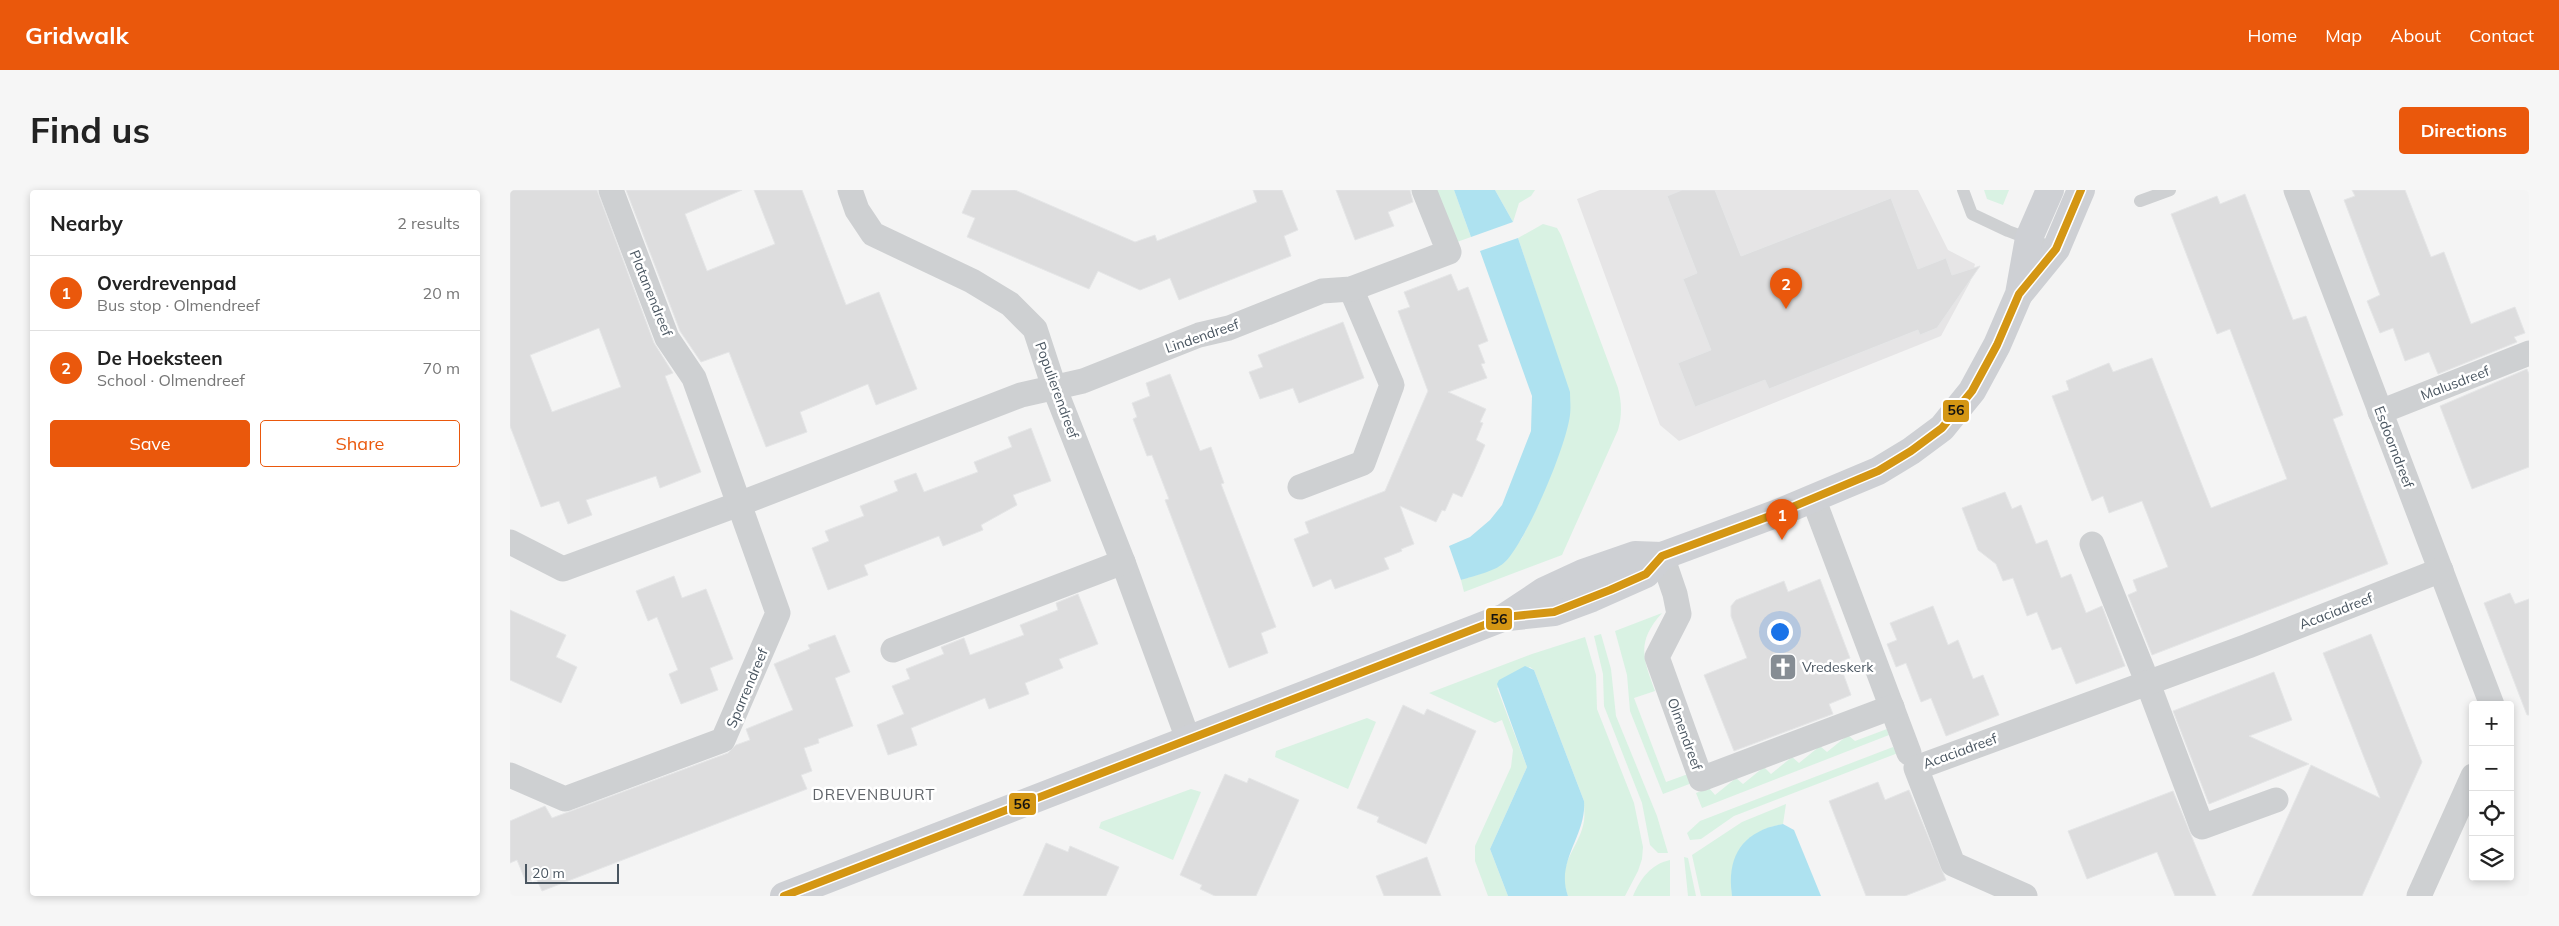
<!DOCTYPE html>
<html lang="en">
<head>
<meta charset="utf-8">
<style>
  body { margin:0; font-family:Mulish,sans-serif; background:#f6f6f6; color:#222 }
  .controls { position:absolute; right:15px; bottom:15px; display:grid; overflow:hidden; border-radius:5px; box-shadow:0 2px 8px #0003 }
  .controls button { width:45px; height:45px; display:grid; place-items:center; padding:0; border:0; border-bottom:1px solid #e0e0e0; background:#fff; color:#222; font:25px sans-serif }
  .scale { position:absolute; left:15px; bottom:12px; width:94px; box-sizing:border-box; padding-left:5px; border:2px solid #4a5661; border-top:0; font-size:14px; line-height:18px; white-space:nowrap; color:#4a5661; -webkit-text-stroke:4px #fff; paint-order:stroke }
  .you { position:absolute; left:1269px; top:441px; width:18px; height:18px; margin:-12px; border:4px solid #fff; border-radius:50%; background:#1a73e8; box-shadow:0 0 0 8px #1a73e833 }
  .badge { display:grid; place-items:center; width:32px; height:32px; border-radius:50%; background:#ea580c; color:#fff; font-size:16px; font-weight:700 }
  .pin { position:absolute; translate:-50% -41px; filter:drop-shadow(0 1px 2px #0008) }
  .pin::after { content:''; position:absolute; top:26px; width:18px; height:15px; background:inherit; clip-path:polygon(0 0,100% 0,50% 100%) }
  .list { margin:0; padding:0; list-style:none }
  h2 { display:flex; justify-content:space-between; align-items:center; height:65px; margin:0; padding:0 20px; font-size:21px }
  h2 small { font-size:16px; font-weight:400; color:#767676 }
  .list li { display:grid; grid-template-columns:32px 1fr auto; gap:15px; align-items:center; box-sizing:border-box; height:75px; padding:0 20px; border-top:1px solid #e0e0e0 }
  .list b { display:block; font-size:19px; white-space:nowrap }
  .list p { margin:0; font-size:16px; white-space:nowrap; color:#767676 }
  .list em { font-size:16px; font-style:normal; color:#767676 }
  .actions { display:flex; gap:10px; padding:15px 20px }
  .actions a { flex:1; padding:11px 0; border:1px solid #ea580c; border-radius:5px; text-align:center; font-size:18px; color:#ea580c }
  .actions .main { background:#ea580c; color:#fff }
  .icon { flex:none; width:28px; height:28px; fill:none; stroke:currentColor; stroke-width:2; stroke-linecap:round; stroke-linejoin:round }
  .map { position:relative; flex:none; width:2019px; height:706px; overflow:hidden; border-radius:5px }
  header { display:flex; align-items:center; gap:30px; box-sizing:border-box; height:70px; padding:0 25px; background:#ea580c; color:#fff }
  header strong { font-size:24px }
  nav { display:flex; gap:28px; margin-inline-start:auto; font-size:18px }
  .intro { display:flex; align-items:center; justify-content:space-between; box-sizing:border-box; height:120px; padding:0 30px }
  h1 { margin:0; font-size:35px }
  .button { padding:12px 22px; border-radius:5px; background:#ea580c; color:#fff; font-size:18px; font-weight:700 }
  main { display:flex; gap:30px; padding:0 30px }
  aside { flex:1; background:#fff; border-radius:5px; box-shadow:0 2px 8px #0003 }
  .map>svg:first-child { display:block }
</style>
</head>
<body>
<header>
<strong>Gridwalk</strong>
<nav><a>Home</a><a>Map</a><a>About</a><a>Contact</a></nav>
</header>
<div class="intro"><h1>Find us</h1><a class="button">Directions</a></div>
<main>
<aside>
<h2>Nearby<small>2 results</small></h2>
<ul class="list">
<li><span class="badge">1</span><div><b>Overdrevenpad</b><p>Bus stop · Olmendreef</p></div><em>20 m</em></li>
<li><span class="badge">2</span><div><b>De Hoeksteen</b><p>School · Olmendreef</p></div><em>70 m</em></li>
</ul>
<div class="actions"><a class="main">Save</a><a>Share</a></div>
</aside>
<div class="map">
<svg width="2019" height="706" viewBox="0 0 2019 706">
  <rect width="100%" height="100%" fill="#f4f4f4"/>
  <!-- education -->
  <path fill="#e6e5e6" d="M1090,0h318l30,60 27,14 -5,18 -29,54 -262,105 -19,-16 -83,-226z"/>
  <!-- green -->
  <g fill="#d9f2e3">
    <path d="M924,0h20l17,47 -17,6z"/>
    <path d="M985,0h40l-4,6 -12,7 -6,19z"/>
    <path d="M1474,0h25l-6,15 -16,-6z"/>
    <path d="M1033,34l14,4 4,7 57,153c4,16 4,27 0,42l-56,125 -98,37 -3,-12 18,-6 26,-12 17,-24 17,-35 31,-89 -1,-22 -51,-154z"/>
    <path d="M1152,423c-26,29 -19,45 -7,78l-21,7 32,84 22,-8 4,9 -29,11 -33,-83 -3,-36 -12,-44z"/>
    <path d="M1091,444l10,35 5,47 41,100 11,37h-10l-8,-8 -8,-42 -38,-97 -1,-32 -9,-38z"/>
    <path d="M1075,447l11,38 1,34 37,94 9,44 -1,12 -4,12 -13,25h-57c-13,-33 11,-46 16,-75 1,-6 0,-14 0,-20l-50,-131 -4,-3 -33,21 30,79 -37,82 18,47h-20l-13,-35v-15l36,-79 2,-17 -11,-30 -7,3 -66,-30 103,-39z"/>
    <path d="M857,528l9,4 -28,67 -73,-32 1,-6z"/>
    <path d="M1377,539l2,6 -187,73 -6,-15 13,-5 6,7 21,-17 7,6 21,-17 7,7 21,-17 7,6 21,-17 7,6 21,-17 7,6z"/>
    <path d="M1383,557l5,6 -164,63 -33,23 -11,1 -3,-7 13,-12z"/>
    <path d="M681,599l10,3 -28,68 -74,-32 2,-6z"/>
    <path d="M1276,614l-3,20 -12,3 -40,54 1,15h-31l-9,-41 50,-33z"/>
    <path d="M1174,667l4,1 8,38h-8z"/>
    <path d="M1160,670v36h-37c7,-17 18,-32 37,-36z"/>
  </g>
  <!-- water -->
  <g fill="#aee2f0">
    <path d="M944,0h41l18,32 -42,15z"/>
    <path d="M1008,48l52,154c0,7 1,15 0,23 -4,32 -42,122 -64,146 -9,10 -32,15 -45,19l-12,-34 21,-9 20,-17 12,-15 29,-74 1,-35 -52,-145z"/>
    <path d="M1015,476l9,4 50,131c3,34 -29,60 -16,95h-60l-18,-47 37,-82 -30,-83 2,-4z"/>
    <path d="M1273,634l11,6 27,66h-89c-6,-40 11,-65 51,-72z"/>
  </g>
  <!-- building -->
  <g fill="#ddddde" stroke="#e5e6e7" fill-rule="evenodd">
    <path d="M0,0h87l57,153 19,30 -8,3 36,96 -41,16 -4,-12 -70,24 6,15 -24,9 -9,-23 -18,6 -31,-81zM89,138l22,59 -69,25 -22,-57z"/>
    <path d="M116,0h116l-57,24 22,57 68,-27 -21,-54h48l44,115 33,-13 38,97 -41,16 -8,-21 -68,28 7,20 -41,15 -37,-95 -28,10 -21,-31z"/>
    <path d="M462,0h43l120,52 20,-7 2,6 100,-39 -4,-12h29l16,40 -14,6 7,20 -112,44 -9,-22 -30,12 -42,-19 -9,18 -122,-52 8,-19 -13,-5z"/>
    <path d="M826,0h74l3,12 -25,10 6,14 -39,14z"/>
    <path d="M1172,0h33l26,66 150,-58 27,71 28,-11 6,17 28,-9 -43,62 -17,7 -2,-5 -149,59 -4,-9 -70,27 -17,-44 33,-13 -28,-71 14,-6 -30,-77z"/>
    <path d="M1842,0h53l26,67 13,-5 27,72 44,-17 10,26 -11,4 3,5 -79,32 -9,-22 -24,9 -12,-33 -13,5 -13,-32 13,-6 -36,-95 11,-4z"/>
    <path d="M1735,4l48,126 13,-4 37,99 -10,4 55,145 -236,91 -24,-60 9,-4 -4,-11 35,-13 -26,-66 -33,12 -6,-17 -11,5 -40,-105 17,-6 -3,-9 43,-18 4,9 39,-14 59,150 76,-29 -57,-150 -13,5 -46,-120 46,-18 3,8z"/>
    <path d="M941,84l7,17 10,-4 20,54 -10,4 7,18 -4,1 6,14 -39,14 38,17 -6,13 3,1 -7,17 9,5 -11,26 -12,26 -9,-4 -8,18 -3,-1 -6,12 -36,-16 14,38 -13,5 1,2 -18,7 5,11 -54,20 -4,-10 -18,8 -19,-48 15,-6 -4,-11 80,-31 43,-100 -30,-80 12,-4 -6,-15z"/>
    <path d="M833,132l21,56 -65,25 -6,-15 -33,11 -11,-27 14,-5 -5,-12z"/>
    <path d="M2017,179l2,5v93l-57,22 -32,-83z"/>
    <path d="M660,184l30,77 11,-4 13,36 -3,1 55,143 -15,6 7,20 -39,15 -64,-168 4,-1 -17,-44 -5,1 -14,-37 4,-2 -5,-14 18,-7 -4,-13z"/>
    <path d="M521,238l20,53 -38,14 4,10 -36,20 2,5 -40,16 -4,-10 -75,29 4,10 -40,15 -16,-42 17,-7 -4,-10 39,-15 -4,-10 38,-15 -4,-10 22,-8 8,19 54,-20 -4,-10 38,-15 -4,-10z"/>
    <path d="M1495,302l7,17 9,-4 15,39 11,-4 14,38 10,-4 15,39 16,-7 23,60 -49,18 -15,-37 -9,3 -15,-38 -10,4 -14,-38 -10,3 -7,-17 -18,-14 -16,-42z"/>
    <path d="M164,386l8,22 24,-9 27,70 -23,9 8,22 -37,14 -12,-30 9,-4 -21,-53 -9,4 -12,-30z"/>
    <path d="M1310,389l30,79 -11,4 12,33 -22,9 4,10 -99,37 -30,-76 43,-17 -16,-42v-10l5,-6 48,-19 4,11z"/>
    <path d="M2000,403l5,11 14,-5v116h-2l-43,-112z"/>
    <path d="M568,404l20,50 -39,15 4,9 -38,15 4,11 -40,15 -4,-11 -74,30 6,17 -29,10 -11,-30 27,-11 -12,-28 18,-7 -4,-10 38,-15 -3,-7 23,-9 6,17 54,-20 -4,-10 38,-15 -2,-7z"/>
    <path d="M1423,416l15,39 10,-5 15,39 10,-4 16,40 -53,21 -15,-38 -10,4 -15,-39 -10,4 -9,-23 10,-4 -7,-17z"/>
    <path d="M0,420l56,25 -10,22 21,10 -16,36 -51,-23z"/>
    <path d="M1861,444l51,128 -60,134h-110l59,-131 69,33 -57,-145z"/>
    <path d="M325,445l15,37 -15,6 18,48 -35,13 1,4 -15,5 8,23 -11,4 6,14 -265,102 -6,-13 -10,4 -9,-22 -7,3v-42l35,-15 7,12 176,-65 8,-8 14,-5 -4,-11 47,-19 -19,-46 36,-15 -2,-4z"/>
    <path d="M1764,482l18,48 -43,16 60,28 -100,40 -36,-93z"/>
    <path d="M893,515l21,10 3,-6 49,22 -50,113 -49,-22 2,-5 -22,-9z"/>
    <path d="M715,584l22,9 2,-5 50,22 -43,96h-41l-15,-7 2,-4 -22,-10z"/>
    <path d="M1368,592l7,18 24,-10 37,90 -41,16h-39l-37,-95z"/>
    <path d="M1663,601l43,105h-41l-18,-44 -70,27 -19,-48z"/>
    <path d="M536,653l22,9 2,-6 49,21 -13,29h-83z"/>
    <path d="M917,667l14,39h-57l-8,-20z"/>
  </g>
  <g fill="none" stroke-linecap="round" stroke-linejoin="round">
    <!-- lane -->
    <g stroke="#ced0d2" stroke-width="12">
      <path d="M1453,0l9,24 36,17 48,18"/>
      <path d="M1630,11l30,-11"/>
    </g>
    <!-- street -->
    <g stroke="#ced0d2" stroke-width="25">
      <path d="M340,0l7,20 16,24 99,47 38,23 25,25 19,58 69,175 65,177"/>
      <path d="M1786,0l196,515"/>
      <path d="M1870,222l149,-59"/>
      <path d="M790,297l63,-24 29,-78 -41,-96"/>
      <path d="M1303,308l96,255"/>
      <path d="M0,352l53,27 176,-65 282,-109 62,-14 116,-46 30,-7 93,-37 29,-2 98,-37 -25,-62"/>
      <path d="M1582,354l55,137 55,146 74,-27"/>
      <path d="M1152,366l13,38 4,20 -22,43 44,122 191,-72"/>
      <path d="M383,460l230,-88"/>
      <path d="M0,585l55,24 158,-59 55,-127 -84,-235 -27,-40 -56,-148"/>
      <path d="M1515,706l-72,-32 -37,-96 332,-122 193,-76"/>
      <path d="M1909,706l54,-120"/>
    </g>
    <!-- secondary -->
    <g stroke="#ced0d4" stroke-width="28">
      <path d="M1510,103l36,-44 25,-59"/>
      <path d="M998,427l46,-5 38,-14 54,-24 16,-18"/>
      <path d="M274,706l721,-279 39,-26 39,-18 52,-18 27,1 116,-43 100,-42 33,-20 31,-23 30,-37 25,-46 22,-51 10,-56 21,-48"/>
    </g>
    <!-- bus-1 casing -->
    <g stroke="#fff" stroke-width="11">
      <path id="bus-1" d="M274,706l721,-279 49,-5 56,-22 36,-16 16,-18 116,-43 100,-42 33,-20 31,-23 30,-37 25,-46 22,-51 37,-45 25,-59"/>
    </g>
    <!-- bus-1 -->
    <use href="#bus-1" stroke="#d49613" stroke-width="8"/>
  </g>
  <!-- icons -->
  <defs>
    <g id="church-square" transform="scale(1.4375)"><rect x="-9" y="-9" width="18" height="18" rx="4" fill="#868d94" stroke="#fff"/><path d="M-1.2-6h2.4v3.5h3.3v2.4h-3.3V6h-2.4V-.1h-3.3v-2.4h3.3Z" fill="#fff"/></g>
  </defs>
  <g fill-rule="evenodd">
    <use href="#church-square" x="1273" y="477"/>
  </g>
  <g text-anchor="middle" stroke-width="5" stroke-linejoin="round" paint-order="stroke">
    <!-- street labels -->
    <g font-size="14" fill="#4a5661" stroke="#fff">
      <text transform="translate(141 103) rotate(68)" y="5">Platanendreef</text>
      <text transform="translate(692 146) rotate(-19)" y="5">Lindendreef</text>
      <text transform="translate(1945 193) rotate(-21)" y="5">Malusdreef</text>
      <text transform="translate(547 200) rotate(70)" y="5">Populierendreef</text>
      <text transform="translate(1884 257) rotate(69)" y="5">Esdoorndreef</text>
      <text transform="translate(1826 421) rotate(-21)" y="5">Acaciadreef</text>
      <text transform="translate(237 498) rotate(-67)" y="5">Sparrendreef</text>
      <text transform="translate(1175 544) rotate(70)" y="5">Olmendreef</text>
      <text transform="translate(1450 561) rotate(-20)" y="5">Acaciadreef</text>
    </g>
    <!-- poi labels -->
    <g font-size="14" fill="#4a5661" stroke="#fff" text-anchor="start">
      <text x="1292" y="482">Vredeskerk</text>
    </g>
    <!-- neighbourhood labels -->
    <g font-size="15" letter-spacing="1" fill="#5f6368" stroke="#fff">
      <text x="364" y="610">DREVENBUURT</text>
    </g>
  </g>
  <g stroke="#fff" stroke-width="2">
    <rect x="1432" y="209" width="28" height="24" rx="5" fill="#d49613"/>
    <rect x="975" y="417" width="28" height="24" rx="5" fill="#d49613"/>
    <rect x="498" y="602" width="29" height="24" rx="5" fill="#d49613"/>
  </g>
  <g font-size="14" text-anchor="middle" font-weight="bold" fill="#111">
    <text x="1446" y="225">56</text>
    <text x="989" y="434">56</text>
    <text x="512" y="619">56</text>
  </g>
</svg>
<div class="controls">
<button>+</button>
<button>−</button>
<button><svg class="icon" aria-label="locate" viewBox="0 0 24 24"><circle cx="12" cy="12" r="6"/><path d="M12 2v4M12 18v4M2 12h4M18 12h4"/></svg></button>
<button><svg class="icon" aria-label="layers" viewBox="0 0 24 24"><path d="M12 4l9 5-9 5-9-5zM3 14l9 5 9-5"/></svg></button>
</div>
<div class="scale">20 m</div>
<div class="you"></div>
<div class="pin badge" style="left:1272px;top:350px">1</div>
<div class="pin badge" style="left:1276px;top:119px">2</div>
</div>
</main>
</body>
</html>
